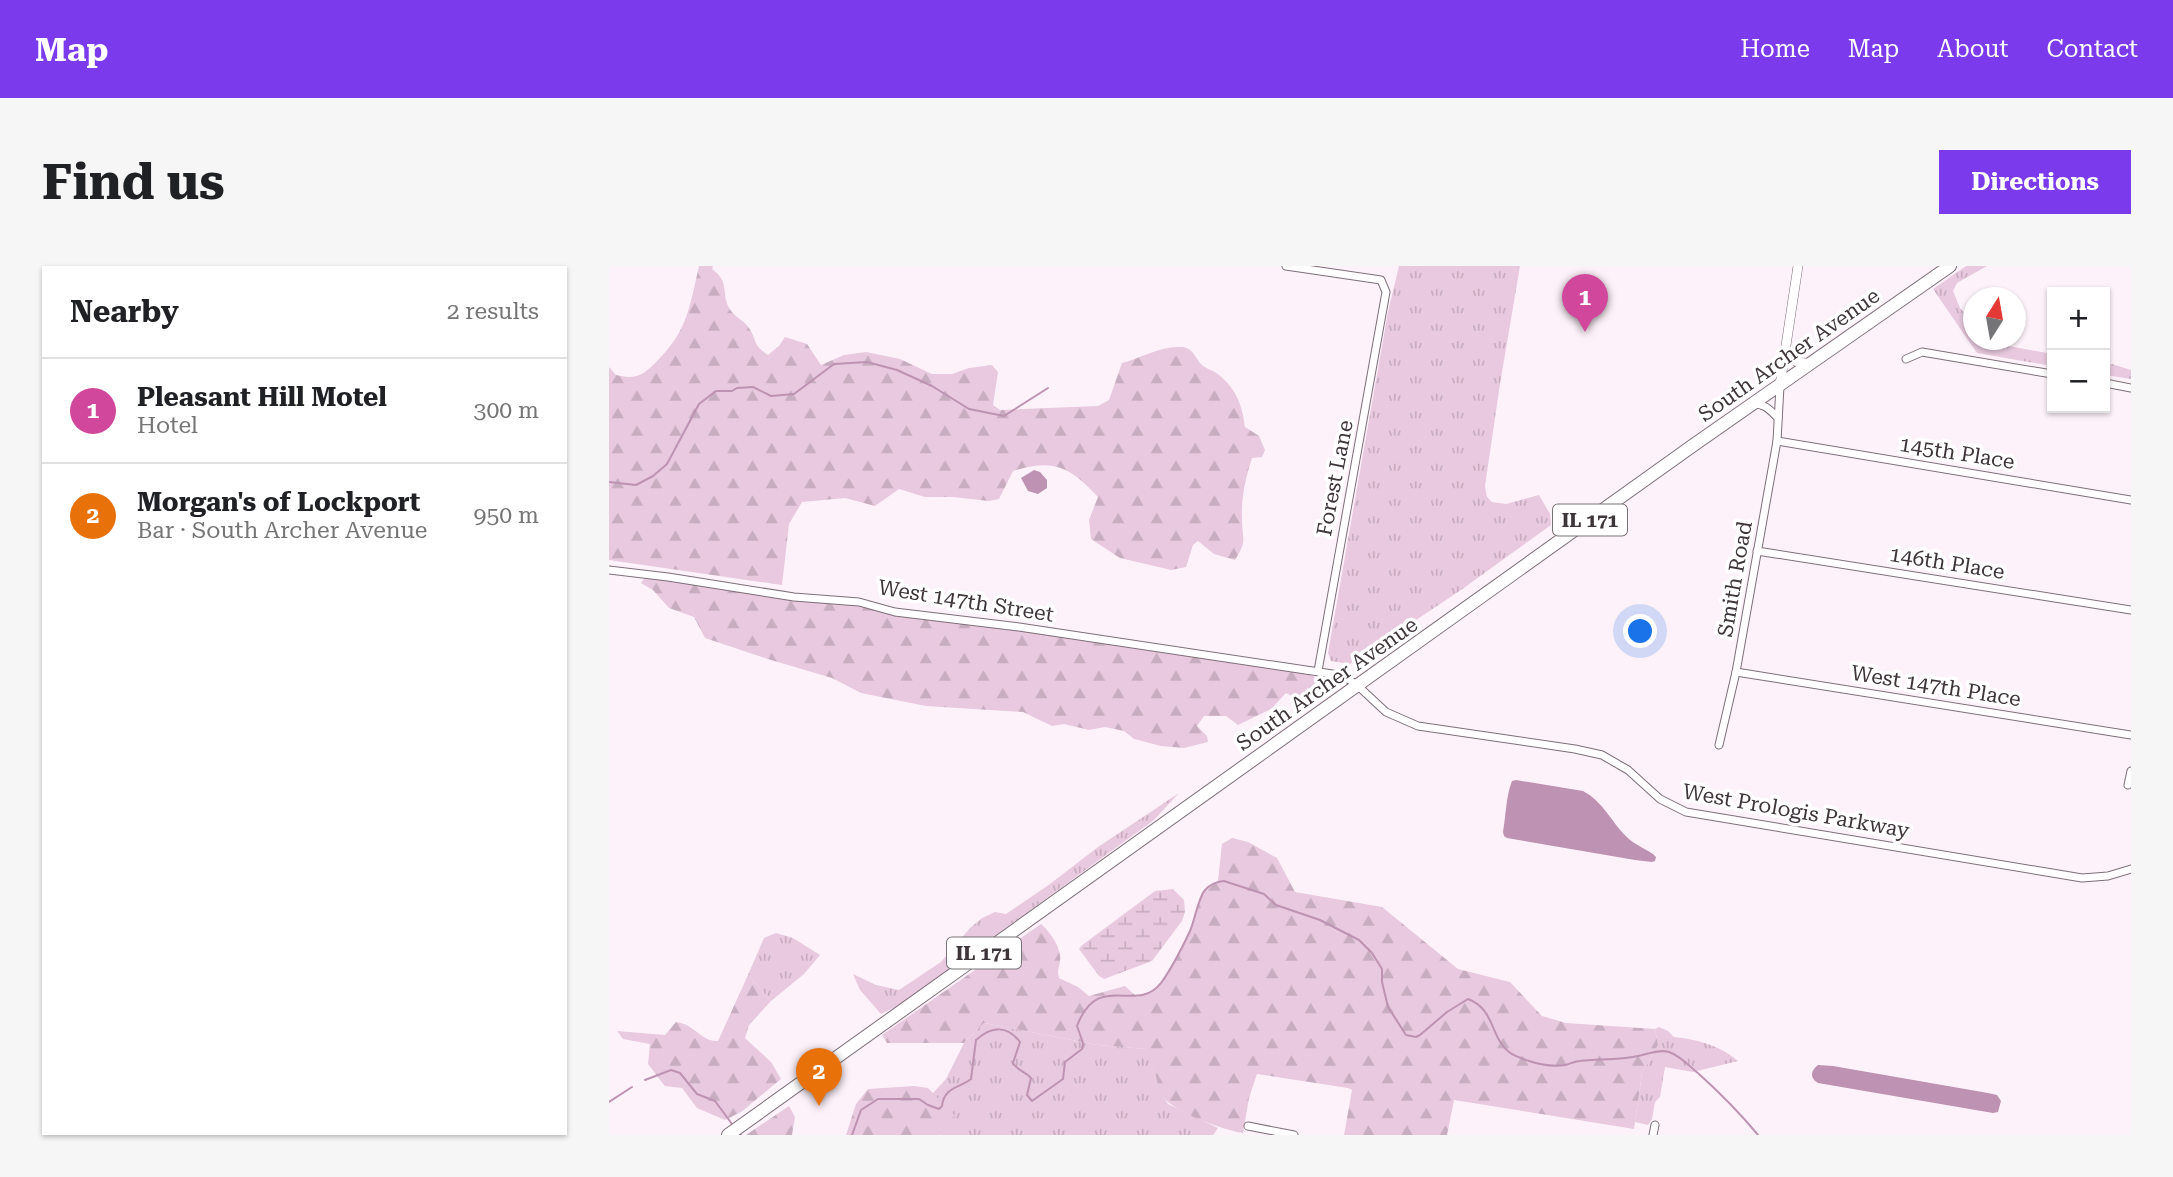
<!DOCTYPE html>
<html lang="en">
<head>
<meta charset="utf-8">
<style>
  body { margin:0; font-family:"Roboto Serif",serif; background:#f6f6f6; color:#202124 }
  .controls { position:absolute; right:21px; top:21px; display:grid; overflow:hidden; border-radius:0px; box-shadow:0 2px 5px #0004 }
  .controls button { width:63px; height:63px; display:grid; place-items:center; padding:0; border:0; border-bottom:2px solid #e0e0e0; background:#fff; color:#202124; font:35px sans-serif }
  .compass { position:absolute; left:1354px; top:21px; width:63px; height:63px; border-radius:50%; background:#fff; box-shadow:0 2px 5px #0004; rotate:11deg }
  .you { position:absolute; left:1032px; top:366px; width:24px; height:24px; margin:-18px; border:5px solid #fff; border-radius:50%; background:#1a73e8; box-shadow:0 0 0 10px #1a73e833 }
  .badge { display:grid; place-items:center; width:46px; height:46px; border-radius:50%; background:#7c3aed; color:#fff; font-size:23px; font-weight:700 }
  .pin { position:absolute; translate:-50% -58px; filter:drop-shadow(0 2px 4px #0008) }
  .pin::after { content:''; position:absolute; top:37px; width:24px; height:21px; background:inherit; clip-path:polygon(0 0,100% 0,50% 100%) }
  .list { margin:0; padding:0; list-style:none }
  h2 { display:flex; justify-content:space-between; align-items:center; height:91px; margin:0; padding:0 28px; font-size:30px }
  h2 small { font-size:23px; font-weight:400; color:#757577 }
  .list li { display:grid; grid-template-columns:46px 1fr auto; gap:21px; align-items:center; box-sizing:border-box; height:105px; padding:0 28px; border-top:2px solid #e0e0e0 }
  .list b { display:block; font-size:26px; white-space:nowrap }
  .list p { margin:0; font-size:23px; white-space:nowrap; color:#757577 }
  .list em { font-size:23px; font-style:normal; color:#757577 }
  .map { position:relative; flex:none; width:1522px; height:869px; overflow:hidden; border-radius:0px }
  header { display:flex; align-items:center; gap:42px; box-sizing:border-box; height:98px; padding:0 35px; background:#7c3aed; color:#fff }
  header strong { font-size:33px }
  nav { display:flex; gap:38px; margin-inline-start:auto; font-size:24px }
  .intro { display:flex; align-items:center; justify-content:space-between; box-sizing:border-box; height:168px; padding:0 42px }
  h1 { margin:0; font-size:49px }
  .button { padding:18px 32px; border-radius:0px; background:#7c3aed; color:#fff; font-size:24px; font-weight:700 }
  main { display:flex; gap:42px; padding:0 42px }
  aside { flex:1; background:#fff; border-radius:0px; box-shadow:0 2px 5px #0004 }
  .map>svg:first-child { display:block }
</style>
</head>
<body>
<header>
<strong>Map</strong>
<nav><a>Home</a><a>Map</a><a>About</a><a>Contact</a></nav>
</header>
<div class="intro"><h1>Find us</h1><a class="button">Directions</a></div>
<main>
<aside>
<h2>Nearby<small>2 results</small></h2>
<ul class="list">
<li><span class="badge" style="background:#d1479c">1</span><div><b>Pleasant Hill Motel</b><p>Hotel</p></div><em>300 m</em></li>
<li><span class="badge" style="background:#e8710a">2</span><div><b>Morgan's of Lockport</b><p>Bar · South Archer Avenue</p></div><em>950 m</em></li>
</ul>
</aside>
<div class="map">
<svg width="1522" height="869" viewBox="0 0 1522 869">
  <defs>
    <pattern id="grass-tufts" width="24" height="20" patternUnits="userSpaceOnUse" patternTransform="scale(1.75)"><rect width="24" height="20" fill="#e8c9df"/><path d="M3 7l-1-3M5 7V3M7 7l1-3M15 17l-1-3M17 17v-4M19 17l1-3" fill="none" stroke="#c8adc0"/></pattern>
    <pattern id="forest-firs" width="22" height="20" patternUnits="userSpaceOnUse" patternTransform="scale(1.75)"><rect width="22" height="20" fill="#e8c9df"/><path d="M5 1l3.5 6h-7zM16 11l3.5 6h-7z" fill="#c8adc0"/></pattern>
    <pattern id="wetland-marsh" width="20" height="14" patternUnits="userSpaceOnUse" patternTransform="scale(1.75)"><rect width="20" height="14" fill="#e8c9df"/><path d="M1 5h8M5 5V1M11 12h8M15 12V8" fill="none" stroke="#c8adc0"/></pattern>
  </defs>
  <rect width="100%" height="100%" fill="#fef2fa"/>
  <!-- grass -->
  <g fill="url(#grass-tufts)">
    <path d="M790,0h121l-20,118 -15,102 2,11 5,5 14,2 33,-9 11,19 1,11 -90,65 -111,74 -19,-3 -3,-8 60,-341z"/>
    <path d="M1357,0h21l-30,17 -4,8 7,17 13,14v18h17l3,3 59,11v12l-75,-13 -44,-64z"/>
    <path d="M1503,98l19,6v9l-26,-4v-10z"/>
    <path d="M570,527l-25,27 -254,185 -19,9 -21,-24 -7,-16 23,11 23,5 42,-28 29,-34 12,-10 13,-6 11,2 44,-30 48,-37z"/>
    <path d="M167,667l17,5 27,17 -16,19 -33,27 -23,-26 16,-37z"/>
    <path d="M375,757l114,22 48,4 5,6 11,40 6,9 50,24 -5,7h-276l3,-8 -7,-34 13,-14 18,-36z"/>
    <path d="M1050,761l9,4 6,6c23,2 47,9 64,24l-45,11 -28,-5 -5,30 -5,5 -3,17 -4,6 -13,-3 7,-49 16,-28 -3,-16z"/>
  </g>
  <!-- forest -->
  <g fill="url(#forest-firs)">
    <path d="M90,0h14l-1,3c18,13 9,23 17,39 5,9 15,12 20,20 9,14 3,16 19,27l11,-9 6,-9 22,7 14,21 23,-10 22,-3 34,7 32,15h20l17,-6 23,-3 6,7 -5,33 7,5 98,-4 11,-6 13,-37c19,-5 39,-17 58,-16 12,0 14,8 20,16 5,6 13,7 19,12 18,15 23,30 26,52l14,9 6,14 -3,7 -10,1c-6,18 -11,41 -10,60 0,23 6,21 -7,42l-21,-6 -16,-13 -5,4 -7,22 -15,3 -51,-12 -29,-19 -2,-19 9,-23c-28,-30 -44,-39 -85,-26l-14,28 -10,2 -36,-4h-28l-26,-8 -24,17 -30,-8 -43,4 -13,22 -7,61 -173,-25v-193l7,8c22,5 27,0 42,-15 30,-30 32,-55 41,-94z"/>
    <path d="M36,311l231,31 428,64 15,7 2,8 -14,11 -8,2 -13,-7 -15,16 -33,16 -12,-9h-22l-7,10 10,10 1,6 -24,6 -23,-2 -27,-7 -10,-8 -19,-4 -16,3 -25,-6 -12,2 -29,-14 -97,-6 -65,-13 -29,-15 -61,-18 -66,-22 -11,-21 -25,-9 -16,-18 -12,-7z"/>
    <path d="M623,572l16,4 29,16 18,34 87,15 76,62 52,13 32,34 24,7 89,6 3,16 -16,28 -8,56 -180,-29 -7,35h-103l8,-45 -4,-2 -91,-14 -8,24 -6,35c-17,-2 -73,-22 -81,-38 -8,-15 -5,-34 -17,-46l-47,-4 -114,-22 -20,20h-77l-5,-8 159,-111c9,8 21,24 19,37 -1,8 -3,9 -1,17l19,9 11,9 36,-10 12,11 14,-6 9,-8 7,-9 23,-43 14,-41 14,-9 4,-37z"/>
    <path d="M139,709l23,26 -22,24 -4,13 26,24 10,17 -40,33 -16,8 -28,-12 -15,-20 -17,-2 -17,-22 2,-20 -27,-5 -6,-8 48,4 11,-13c19,2 25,20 42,19z"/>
    <path d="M305,820l14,2 27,28 -15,11 -3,8h-91l10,-31 12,-15z"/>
    <path d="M180,840l6,11 -3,18h-46z"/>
  </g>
  <!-- wetland -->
  <path fill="url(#wetland-marsh)" d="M564,623l11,11 1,12 -3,9 -30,40 -48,18 -5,-3 -20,-27 2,-3 74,-55z"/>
  <!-- water -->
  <g fill="#be92b2">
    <path d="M425,204l6,2 7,8v8l-9,6 -10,-3 -7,-13z"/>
    <path d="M907,514l67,11c21,11 29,33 46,48 7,6 17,10 24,15l3,3 -1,4 -3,1 -17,-2 -128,-22 -3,-2 -1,-4c3,-17 3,-36 9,-51z"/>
    <path d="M1209,799l15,1 155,27 9,2 4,6 -3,11 -5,1 -175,-30c-9,-5 -7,-13 0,-18z"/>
  </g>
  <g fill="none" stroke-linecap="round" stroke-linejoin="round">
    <!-- stream -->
    <g stroke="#be92b2" stroke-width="2">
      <path d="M0,216l27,3 17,-9 14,-12 32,-60 17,-13h16l5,-3 16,-1 18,9 23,-2 40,-30 33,-2 30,8 35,16 37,23 35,7 44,-28"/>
      <path d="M36,814l26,-10 9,3 17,21 18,7 17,23"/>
      <path d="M0,836l23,-15"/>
      <path d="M131,868l1,1"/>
      <path d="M243,869l9,-25 17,-11h41l9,6 11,4 3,-3c2,-19 17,-18 29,-27l5,-39c16,-14 31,-15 44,2l-7,21c6,9 12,8 18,15l-4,17 5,6 31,-22 2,-17 17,-13 1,-6 -6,-17c21,-56 59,-11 84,-43 11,-15 21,-35 29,-52 5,-11 8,-33 15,-41 4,-5 13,-9 19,-9l40,13 12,11 44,15 39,20 13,13 10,16v13l6,25 18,28 10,2 4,-2 27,-23 21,-13c27,10 22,38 41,53 5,4 14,7 20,9 12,4 23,6 36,4 5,-1 10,-4 15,-4 19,-2 39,-1 58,-5 10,-2 21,-7 31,-4 12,4 21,15 30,22 21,19 41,39 59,61"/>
    </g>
    <!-- minor casing -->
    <g stroke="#7e6e79" stroke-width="9">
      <g id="minor">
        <path d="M677,0l95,14 5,12 -68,379"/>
        <path d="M1297,93l16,-7 130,22"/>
        <path d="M1496,117l26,5"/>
        <path d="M1144,138c12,0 16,5 25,14"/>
        <path d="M1168,175l354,59"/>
        <path d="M1148,285l374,59"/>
        <path d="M0,304l59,7 126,20 65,5 36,10 124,15 320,48 5,1 14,10 28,26 32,14 157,23 27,6 26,15 32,29 26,13 396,66 26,-2 23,-7"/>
        <path d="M1127,406l395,63"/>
        <path d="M1110,479l17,-73 41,-231 3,-55"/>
        <path d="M1519,519l3,-14"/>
        <path d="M639,860l46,9"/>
        <path d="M1044,869l2,-10"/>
      </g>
    </g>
    <!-- tertiary casing -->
    <g stroke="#7e6e79" stroke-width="10">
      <g id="tertiary">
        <path d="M1176,85l10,10 14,3"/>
        <path d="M1171,119l18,-119"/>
      </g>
    </g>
    <!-- primary casing -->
    <g stroke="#7e6e79" stroke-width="14">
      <path id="primary" d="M119,869l967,-691 255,-178"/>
    </g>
    <!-- minor -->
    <use href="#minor" stroke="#fff" stroke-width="7"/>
    <!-- tertiary -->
    <use href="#tertiary" stroke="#fff" stroke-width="9"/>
    <!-- primary -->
    <use href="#primary" stroke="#fff" stroke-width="12"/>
  </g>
  <g text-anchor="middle" stroke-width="7" stroke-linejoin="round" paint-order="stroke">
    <!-- shield labels -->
    <g fill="#fff" stroke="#777275" stroke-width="2">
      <rect x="944" y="238.5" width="74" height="31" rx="5"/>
      <rect x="338" y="671.5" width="74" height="31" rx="5"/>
    </g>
    <g font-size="19" font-weight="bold" fill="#3d353a">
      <text x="981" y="261">IL 171</text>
      <text x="375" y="694">IL 171</text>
    </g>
    <!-- street labels -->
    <g font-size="21" fill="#3d353a" stroke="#fff">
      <text transform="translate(1180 89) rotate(-35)" y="7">South Archer Avenue</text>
      <text transform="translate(1348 187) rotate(9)" y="7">145th Place</text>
      <text transform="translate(726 212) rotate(-79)" y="7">Forest Lane</text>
      <text transform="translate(1338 297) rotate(9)" y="7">146th Place</text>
      <text transform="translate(1126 313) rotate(-80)" y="7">Smith Road</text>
      <text transform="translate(357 335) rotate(9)" y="7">West 147th Street</text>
      <text transform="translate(718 418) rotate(-35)" y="7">South Archer Avenue</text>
      <text transform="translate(1327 420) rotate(9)" y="7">West 147th Place</text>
      <text transform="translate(1187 545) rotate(10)" y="7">West Prologis Parkway</text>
    </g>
  </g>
</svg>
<div class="controls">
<button>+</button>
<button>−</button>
</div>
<svg class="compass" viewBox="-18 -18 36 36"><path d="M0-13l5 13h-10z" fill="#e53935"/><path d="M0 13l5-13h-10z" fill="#757577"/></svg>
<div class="you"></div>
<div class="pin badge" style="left:976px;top:66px;background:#d1479c">1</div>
<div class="pin badge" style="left:210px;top:840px;background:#e8710a">2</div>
</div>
</main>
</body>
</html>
